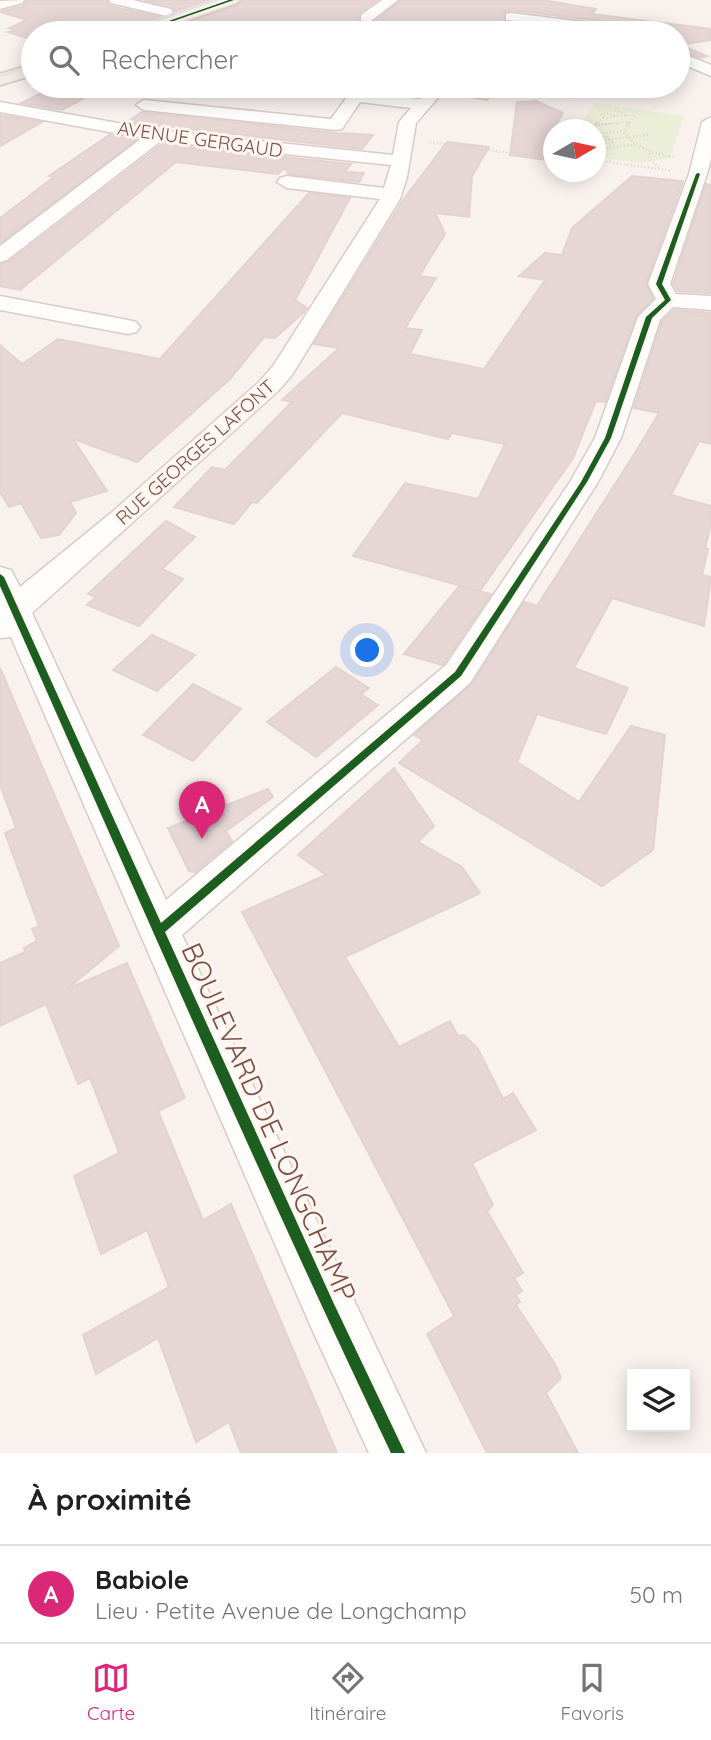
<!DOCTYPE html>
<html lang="fr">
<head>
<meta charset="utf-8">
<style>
  body { margin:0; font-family:Quicksand,sans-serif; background:#f6f6f6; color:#202124 }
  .controls { position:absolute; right:21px; bottom:21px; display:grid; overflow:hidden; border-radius:0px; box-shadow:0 4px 18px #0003 }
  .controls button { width:63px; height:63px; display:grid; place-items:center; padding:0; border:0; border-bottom:2px solid #e0e0e0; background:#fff; color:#202124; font:35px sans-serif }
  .compass { position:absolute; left:543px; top:119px; width:63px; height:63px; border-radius:50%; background:#fff; box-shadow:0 4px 18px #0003; rotate:81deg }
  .you { position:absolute; left:368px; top:651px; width:24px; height:24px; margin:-18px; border:5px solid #fff; border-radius:50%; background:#1a73e8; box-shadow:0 0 0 10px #1a73e833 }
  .badge { display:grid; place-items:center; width:46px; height:46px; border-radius:50%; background:#db2777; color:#fff; font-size:23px; font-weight:700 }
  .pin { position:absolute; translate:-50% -58px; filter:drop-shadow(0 2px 4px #0008) }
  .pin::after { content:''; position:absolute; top:37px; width:24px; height:21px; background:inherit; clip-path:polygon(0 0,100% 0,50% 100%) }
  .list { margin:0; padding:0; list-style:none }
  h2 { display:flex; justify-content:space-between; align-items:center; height:91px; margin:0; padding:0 28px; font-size:30px }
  h2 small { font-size:23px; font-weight:400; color:#757577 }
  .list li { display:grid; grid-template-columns:46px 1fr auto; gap:21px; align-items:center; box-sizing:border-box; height:98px; padding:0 28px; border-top:2px solid #e0e0e0 }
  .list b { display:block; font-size:26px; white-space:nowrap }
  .list p { margin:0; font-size:23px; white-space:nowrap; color:#757577 }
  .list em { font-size:23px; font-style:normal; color:#757577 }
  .icon { flex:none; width:38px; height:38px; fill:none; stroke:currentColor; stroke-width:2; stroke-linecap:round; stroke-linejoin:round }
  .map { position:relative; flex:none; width:711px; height:1453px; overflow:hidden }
  .search { position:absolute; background:#fff; box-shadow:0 4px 18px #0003; left:21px; right:21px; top:21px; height:77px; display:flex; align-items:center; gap:18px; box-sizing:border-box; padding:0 24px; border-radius:38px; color:#757577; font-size:26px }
  .sheet { height:189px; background:#fff }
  nav { display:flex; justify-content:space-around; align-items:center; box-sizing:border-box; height:98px; border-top:2px solid #e0e0e0; background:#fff; font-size:19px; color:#757577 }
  nav a { display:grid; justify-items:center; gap:4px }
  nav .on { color:#db2777 }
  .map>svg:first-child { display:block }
</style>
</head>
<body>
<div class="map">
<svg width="711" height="1453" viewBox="0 0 711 1453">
  <rect width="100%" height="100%" fill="#f9f1ee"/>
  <!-- green -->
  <path fill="#ebefd7" d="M595,103l89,13 -14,42 -30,5 -44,-6v-27l-19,-1z"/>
  <!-- building -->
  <g fill="#e6d7d5" stroke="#e2d3cf" stroke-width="2">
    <path d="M27,0h79l4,6 49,11 -30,11 -4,5h-92v7l-25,-8 7,-2 -6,-2 18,-8 -27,-8 23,-6z"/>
    <path d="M144,0h65l-34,12 -3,-6z"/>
    <path d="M243,0h134l-18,13 -1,8 3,3 12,-1 28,-23h141l54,9 -4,5 119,15v11l-31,5 27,11 -7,2 -22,-8v-17h-46l-4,-6 -20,-5 -97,-12 -7,2v10l84,11h-31l-9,-4 -4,4h-386l80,-28z"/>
    <path d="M56,86h36l3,6 -33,18 -41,-7z"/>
    <path d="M451,86h48l-12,14 -42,-7z"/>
    <path d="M536,101l27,12 -9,15v33l-44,-6 7,-53z"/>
    <path d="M142,112l194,21 37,2 -11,14 -235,-27z"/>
    <path d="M0,115l42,7 -42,24z"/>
    <path d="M109,135l27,5 -136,103v-25l54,-41 -5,-1z"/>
    <path d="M447,142l42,5 -17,29 -3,41 -34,-4 10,21 -26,42 17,2 -31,50 17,2 -12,24 74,15 61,-89 -26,-4 26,-23 17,2 10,-27 60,-52 51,5 -37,102 7,16 -17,17 -31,86 -9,-1 -23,57 -93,133 -127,-35 52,-73 73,16 27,-55 -53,-11 -4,6 -106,-26 -85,90 -5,-1 -18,22 -60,-17 38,-40 13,3 67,-68 -10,-2 57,-52 -25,-4 89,-144z"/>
    <path d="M162,144l189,20 -6,8 19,1 -5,9 -70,-8 -5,-6 -6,6 -102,-12 -156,128 -20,-4v-22l9,-2z"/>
    <path d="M706,184l5,1v108l-33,-2 -5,-7z"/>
    <path d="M309,193l41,5 -55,102 12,8 -3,4 -29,26 -11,-1 -34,42 -93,83 -64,-23 34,52 -37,11 6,11 -17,22 -18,3 -20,-35 -12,4 -9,-15v-147l22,19 36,-25 102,20z"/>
    <path d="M674,310l37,3v131l-12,-3 -28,54 40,11v18l-6,24 3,1 -6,26 9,2 -7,49 -92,-28 -38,70 54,20 -22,46 -69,-20 -20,48 62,40 52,-76 34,9 -12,115 -51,36 -203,-123 24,-23 -9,-5 58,-51 52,-82 13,4 98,-153 24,-40 -25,-5 28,-87z"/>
    <path d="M166,521l29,16 -33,32 21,10 -44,47 -52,-21 9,-8 -8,-3z"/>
    <path d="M459,586l32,8 -47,69 -2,2 -38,-11z"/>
    <path d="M152,635l43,20 -38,36 -44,-21z"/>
    <path d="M336,667l33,21 -8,6 17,11 -62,52 -49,-35z"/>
    <path d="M0,668l119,278 -52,43 60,-26 58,135 -27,13 45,109 28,-16 106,249h-96l-12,-31 -33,20 -38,-104 -62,36 -13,-39 86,-48 -22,-57 -46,24 -27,-78 45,-23 -29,-75 -12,6 -32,-80 -46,22v-63l25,-11 -1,-4 13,-7 -5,-12 7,-3 -34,-93 11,-5 -16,-43z"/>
    <path d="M193,684l48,25 -48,52 -50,-26z"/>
    <path d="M394,768l40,58 -16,16 44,25 18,26 -135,64 54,90 51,-26 8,15 6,-1 14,14 25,50 10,-6 23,37 -64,33 21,42 -6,6 36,62 -9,5 8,13 -6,4 4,7 -4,3 39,59 6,14 -15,15 32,60h-91l-60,-119 27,-18 -212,-404 84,-37 -28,-20z"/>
    <path d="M268,789l5,8 -47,34 6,10 -37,31 -6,-1 -21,-43z"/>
  </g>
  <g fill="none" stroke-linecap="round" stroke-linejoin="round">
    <!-- minor casing -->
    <g stroke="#d8ccca" stroke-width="3">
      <g id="minor">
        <path d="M24,0l-2,3 -22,6v-8z"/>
        <path d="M109,0h24l38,9 2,3 -7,4 -55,-13z"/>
        <path d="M382,0h16l-27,21h-10v-6z"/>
        <path d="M511,13l97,12 19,5 2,3h-22l-101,-13v-6z"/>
        <path d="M678,52l33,13v11l-33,-14z"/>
        <path d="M431,86h17l-32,37 -9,54 -7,22 -108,176 -15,17 -245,221 134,287 280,-235 124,-183 25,-44 43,-121 18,-18 -8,-15 41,-110 13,-52 9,-5v42l-4,15 -37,110 6,10 35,2v14l-38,-3 -13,13 -39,118 -23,44 -128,201 -288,252 244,518h-57l-58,-126 -300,-690 -11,1v-71l11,3 9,17 91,-74 148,-131 14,-16 107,-167 -93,-11 -10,-6 3,-4 7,-2 97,12 7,-23 -230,-24 -154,119 -7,2v-16l142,-108 -142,-26v-10l157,28 236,25 6,-33 12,-14 -51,-6 -18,27 -6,1 -192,-20 -8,-5 8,-5 187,19 19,-26 70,6z"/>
        <path d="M0,296l128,24 8,2 4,5 -4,5 -8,2 -128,-24z"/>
      </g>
    </g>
    <!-- major casing -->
    <g stroke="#dacdca" stroke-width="4">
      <g id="major">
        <path d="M217,0h23l-3,3 -86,30h-23l2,-3z"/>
        <path d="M33,64v11l-33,10v-11z"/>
      </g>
    </g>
    <!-- path-far1 -->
    <g stroke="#dcd0ce" stroke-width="2" stroke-dasharray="1 2.5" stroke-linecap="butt">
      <path d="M615,110l11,5"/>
      <path d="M607,113l7,3 -7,2 -6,-3z"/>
      <path d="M614,116l20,-1"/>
      <path d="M595,125l9,-8"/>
      <path d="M598,125l32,-3"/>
      <path d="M627,125l9,-10"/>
    </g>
    <!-- path -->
    <g stroke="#dcd0ce" stroke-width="2.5" stroke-dasharray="1 2.5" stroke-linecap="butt">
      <path d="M597,123l-2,2 23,-2"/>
      <path d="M629,123l-5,9c13,17 30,22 50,25"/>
      <path d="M596,134l28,-3"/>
      <path d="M596,138l11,-1 7,6 -18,1"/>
      <path d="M605,140l43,-5"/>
      <path d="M430,142l96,13h28"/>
      <path d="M596,149l39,-4"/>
      <path d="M649,153l1,7 10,8"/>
      <path d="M596,160l76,11"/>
    </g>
    <!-- minor -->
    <use href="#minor" fill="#fefdfc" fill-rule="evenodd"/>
    <!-- major -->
    <use href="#major" fill="#f4ebe6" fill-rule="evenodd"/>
    <!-- tram -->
    <g stroke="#e5e3e6" stroke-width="2">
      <path d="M116,33l98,-33"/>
      <path d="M0,76l33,-11"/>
    </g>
    <!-- cycleway casing -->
    <g stroke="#fff6f0" stroke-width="4">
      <g id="cycleway">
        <path d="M229,0h5l-95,33h-5z"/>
        <path d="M698,173l2,1 -38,110 9,16 -19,18 -41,120 -24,44 -126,194 -296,256 169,372 71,149h-14c-137,-287 -262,-577 -391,-867v-12l4,3 157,346 294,-251 126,-190 24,-44 41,-121 19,-17 -9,-16 40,-110z"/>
      </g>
    </g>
    <!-- cycleway -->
    <use href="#cycleway" fill="#1b5e20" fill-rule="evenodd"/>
  </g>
  <g text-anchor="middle" stroke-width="6" stroke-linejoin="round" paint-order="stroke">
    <!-- far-street labels -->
    <g font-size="19" fill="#7a4f4a" stroke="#fff6f0">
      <text transform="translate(200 139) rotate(8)" y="7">AVENUE GERGAUD</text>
      <text transform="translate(195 452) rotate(-42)" y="7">RUE GEORGES LAFONT</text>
    </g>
    <!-- near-street labels -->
    <g font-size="28" fill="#7a4f4a" stroke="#fff6f0">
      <text transform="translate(269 1122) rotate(66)" y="10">BOULEVARD DE LONGCHAMP</text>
    </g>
  </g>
</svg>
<div class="controls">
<button><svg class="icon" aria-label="layers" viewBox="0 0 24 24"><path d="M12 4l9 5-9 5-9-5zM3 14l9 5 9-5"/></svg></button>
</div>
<svg class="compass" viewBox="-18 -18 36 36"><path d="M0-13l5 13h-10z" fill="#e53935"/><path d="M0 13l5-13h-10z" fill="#757577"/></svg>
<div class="you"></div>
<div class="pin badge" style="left:202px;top:839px">A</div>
<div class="search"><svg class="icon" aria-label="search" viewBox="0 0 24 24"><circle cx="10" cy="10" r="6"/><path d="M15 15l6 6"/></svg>Rechercher</div>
</div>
<section class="sheet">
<h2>À proximité<small></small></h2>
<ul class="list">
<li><span class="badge">A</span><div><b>Babiole</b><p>Lieu · Petite Avenue de Longchamp</p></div><em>50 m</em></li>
</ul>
</section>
<nav>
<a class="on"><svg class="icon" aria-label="map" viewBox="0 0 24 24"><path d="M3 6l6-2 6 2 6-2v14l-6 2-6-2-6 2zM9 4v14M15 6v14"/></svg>Carte</a>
<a><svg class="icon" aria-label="directions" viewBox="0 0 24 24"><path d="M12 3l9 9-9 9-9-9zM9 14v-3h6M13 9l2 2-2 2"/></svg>Itinéraire</a>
<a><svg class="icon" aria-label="saved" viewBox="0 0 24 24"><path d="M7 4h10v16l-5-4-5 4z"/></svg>Favoris</a>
</nav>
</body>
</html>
